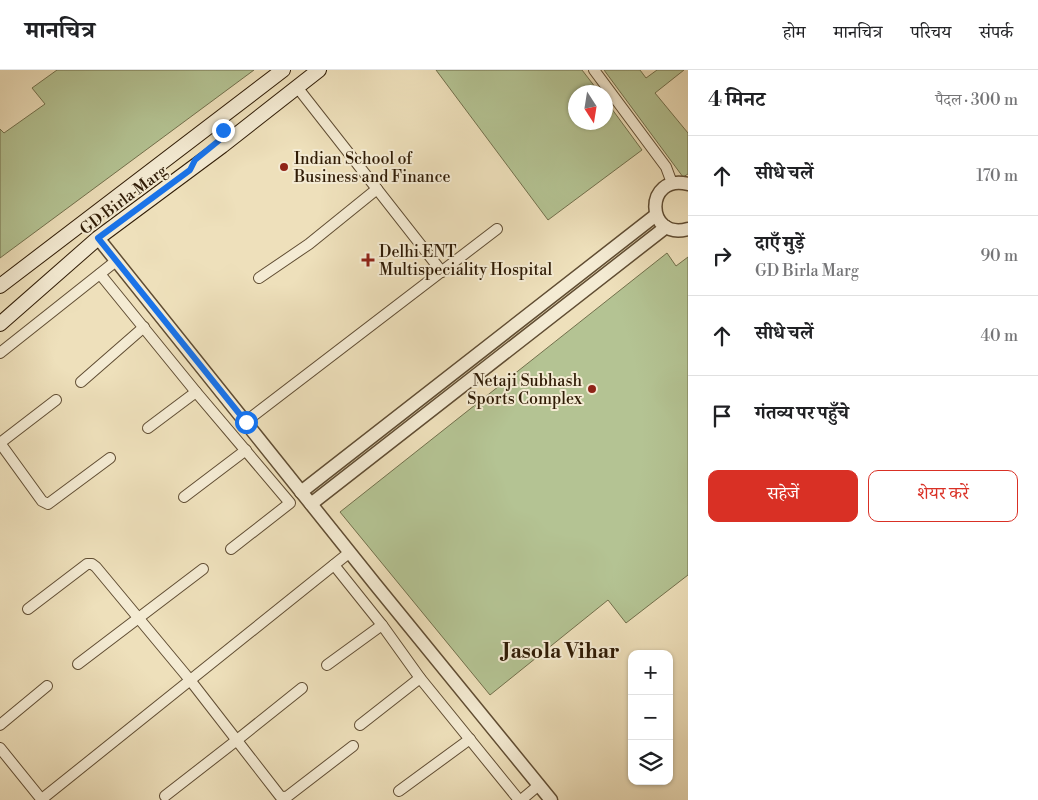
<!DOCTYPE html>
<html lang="hi">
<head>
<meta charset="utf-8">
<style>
  body { margin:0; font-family:"Libre Bodoni","Noto Serif Devanagari",serif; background:#f6f6f6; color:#202124 }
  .controls { position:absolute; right:15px; bottom:15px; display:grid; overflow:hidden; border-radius:10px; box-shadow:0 1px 4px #0004 }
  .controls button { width:45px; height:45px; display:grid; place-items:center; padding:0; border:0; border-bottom:1px solid #e0e0e0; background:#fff; color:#202124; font:25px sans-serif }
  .compass { position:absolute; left:568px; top:15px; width:45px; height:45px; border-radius:50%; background:#fff; box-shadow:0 1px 4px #0004; rotate:168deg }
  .stop { position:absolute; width:15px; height:15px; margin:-11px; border:4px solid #1a73e8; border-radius:50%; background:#fff }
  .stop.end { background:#1a73e8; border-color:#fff; box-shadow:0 1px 5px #0008 }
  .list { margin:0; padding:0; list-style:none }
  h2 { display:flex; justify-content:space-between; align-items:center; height:65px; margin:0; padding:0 20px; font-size:21px }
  h2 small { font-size:16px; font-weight:400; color:#757577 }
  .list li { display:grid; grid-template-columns:32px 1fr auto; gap:15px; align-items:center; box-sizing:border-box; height:80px; padding:0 20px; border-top:1px solid #e0e0e0 }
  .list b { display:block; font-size:19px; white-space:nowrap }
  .list p { margin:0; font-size:16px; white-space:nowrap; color:#757577 }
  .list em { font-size:16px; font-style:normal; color:#757577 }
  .actions { display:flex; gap:10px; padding:15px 20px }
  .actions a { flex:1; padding:11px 0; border:1px solid #d93025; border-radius:10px; text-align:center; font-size:18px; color:#d93025 }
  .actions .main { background:#d93025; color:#fff }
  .icon { flex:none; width:28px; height:28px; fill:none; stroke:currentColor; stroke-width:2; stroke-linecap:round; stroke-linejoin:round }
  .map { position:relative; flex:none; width:688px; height:730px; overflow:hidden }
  header { display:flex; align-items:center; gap:30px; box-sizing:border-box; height:70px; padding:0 25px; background:#fff; border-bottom:1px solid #e0e0e0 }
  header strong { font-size:24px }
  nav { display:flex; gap:28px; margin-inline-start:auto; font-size:18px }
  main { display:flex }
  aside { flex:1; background:#fff }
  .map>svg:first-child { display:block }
</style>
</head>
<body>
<header>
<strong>मानचित्र</strong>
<nav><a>होम</a><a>मानचित्र</a><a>परिचय</a><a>संपर्क</a></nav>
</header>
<main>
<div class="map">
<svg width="688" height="730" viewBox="0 0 688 730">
  <rect width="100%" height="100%" fill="#eee0bb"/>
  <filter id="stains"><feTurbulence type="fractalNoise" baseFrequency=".004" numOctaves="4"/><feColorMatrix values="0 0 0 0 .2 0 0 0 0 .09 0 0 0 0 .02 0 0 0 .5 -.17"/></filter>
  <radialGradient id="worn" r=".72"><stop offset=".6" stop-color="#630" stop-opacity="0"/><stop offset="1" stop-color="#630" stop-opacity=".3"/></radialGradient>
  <!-- green -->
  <g fill="#b4c393" stroke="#72704c">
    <path d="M57,0h197l-254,188v-129l4,4 41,-29 -13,-16z"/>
    <path d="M436,0h146l17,22h-23v30h30v-21l36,49 -94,70z"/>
    <path d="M604,0h36l6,8 11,-8h27l-29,23 33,40v41l-5,3z"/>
    <path d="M667,183l9,13 12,-9v318l-62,48 -18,-23 -118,95 -150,-183z"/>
  </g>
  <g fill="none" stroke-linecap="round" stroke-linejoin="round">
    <!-- minor casing -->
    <g stroke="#604d33" stroke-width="12">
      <g id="minor">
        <path d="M594,0l72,97 6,16"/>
        <path d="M297,17l145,185"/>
        <path d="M100,204l96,118 94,111 -59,46"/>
        <path d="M259,208l50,-34 68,-55"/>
        <path d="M0,283l116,-92"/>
        <path d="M81,312l63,-55"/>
        <path d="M245,352l252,-193"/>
        <path d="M148,358l48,-36"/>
        <path d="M0,373l42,58 6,3 62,-46"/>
        <path d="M0,373l56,-43"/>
        <path d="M184,427l62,-47"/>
        <path d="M334,495l48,60 38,53 99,122"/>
        <path d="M28,539l59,-45h5l4,3 94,113 90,116 4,1 4,-1 65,-50"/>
        <path d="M78,594l125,-95"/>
        <path d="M327,595l55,-40"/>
        <path d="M0,655l47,-39"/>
        <path d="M360,655l60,-47"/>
        <path d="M0,678l42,52"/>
        <path d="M399,721l71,-52"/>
        <path d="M165,726l72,-56 65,-52"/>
        <path d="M42,729l308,-247"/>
        <path d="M521,730l18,-15"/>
      </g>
    </g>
    <!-- tertiary casing -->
    <g stroke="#604d33" stroke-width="15">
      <g id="tertiary">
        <path d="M688,114c-44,-11 -43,57 0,45"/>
        <path d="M98,168l277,346 176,216"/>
        <path d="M301,422l355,-277"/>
        <path d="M311,434l355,-277"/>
      </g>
    </g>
    <!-- secondary casing -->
    <g stroke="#301c06" stroke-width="16">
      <g id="secondary">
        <path d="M0,216l283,-216"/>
        <path d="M0,254l98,-86 124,-92 97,-76"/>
      </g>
    </g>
    <!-- minor -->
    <use href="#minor" stroke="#f4ebd3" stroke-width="10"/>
    <!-- tertiary -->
    <use href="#tertiary" stroke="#f4ebd3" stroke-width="12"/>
    <!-- secondary -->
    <use href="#secondary" stroke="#f4ebd3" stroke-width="14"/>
  </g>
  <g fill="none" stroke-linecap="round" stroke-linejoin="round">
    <!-- route -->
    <path stroke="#1a73e8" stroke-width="6" d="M223,60l1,5 -2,3 -27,22 -5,10 -92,68 148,184"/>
  </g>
  <!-- markers -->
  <g fill="#8f2418" stroke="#f4ebd3" stroke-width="2">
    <circle cx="284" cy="97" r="5"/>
    <path d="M365.5 182.5h5v5h5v5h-5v5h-5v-5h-5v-5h5z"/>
    <circle cx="592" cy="319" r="5"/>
  </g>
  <g text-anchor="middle" stroke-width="4" stroke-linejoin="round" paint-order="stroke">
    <!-- poi labels -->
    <g font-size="16" fill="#301c06" stroke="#f4ebd3" text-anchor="start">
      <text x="294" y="94">Indian School of<tspan x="294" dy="18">Business and Finance</tspan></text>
      <text x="379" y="187">Delhi ENT<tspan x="379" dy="18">Multispeciality Hospital</tspan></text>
      <text x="582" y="316" text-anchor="end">Netaji Subhash<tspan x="582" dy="18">Sports Complex</tspan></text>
    </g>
    <!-- street labels -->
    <g font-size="16" fill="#301c06" stroke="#f4ebd3">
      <text transform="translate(123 129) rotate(-37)" y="6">GD Birla Marg</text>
    </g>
    <!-- district labels -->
    <g font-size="21" font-weight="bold" fill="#301c06" stroke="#f4ebd3">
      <text x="561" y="588">Jasola Vihar</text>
    </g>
  </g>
  <rect width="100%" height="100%" filter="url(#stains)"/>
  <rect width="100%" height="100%" fill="url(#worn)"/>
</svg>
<div class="controls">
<button>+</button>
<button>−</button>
<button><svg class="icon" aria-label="layers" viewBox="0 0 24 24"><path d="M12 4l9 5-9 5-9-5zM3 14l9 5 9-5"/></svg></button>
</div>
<svg class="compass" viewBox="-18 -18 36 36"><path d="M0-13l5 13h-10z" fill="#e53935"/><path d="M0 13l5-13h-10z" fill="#757577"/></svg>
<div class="stop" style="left:246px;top:352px"></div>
<div class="stop end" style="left:223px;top:60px"></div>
</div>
<aside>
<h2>4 मिनट<small>पैदल · 300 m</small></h2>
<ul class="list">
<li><svg class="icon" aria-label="ahead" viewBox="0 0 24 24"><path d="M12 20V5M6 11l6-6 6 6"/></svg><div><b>सीधे चलें</b></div><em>170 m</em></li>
<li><svg class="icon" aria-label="right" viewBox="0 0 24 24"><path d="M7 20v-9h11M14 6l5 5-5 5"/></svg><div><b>दाएँ मुड़ें</b><p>GD Birla Marg</p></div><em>90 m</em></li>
<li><svg class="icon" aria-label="ahead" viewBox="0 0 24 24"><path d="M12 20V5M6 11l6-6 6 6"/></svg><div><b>सीधे चलें</b></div><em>40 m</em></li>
<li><svg class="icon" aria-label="arrive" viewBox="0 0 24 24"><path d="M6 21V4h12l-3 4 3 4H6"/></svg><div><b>गंतव्य पर पहुँचे</b></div></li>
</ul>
<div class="actions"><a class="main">सहेजें</a><a>शेयर करें</a></div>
</aside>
</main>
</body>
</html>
